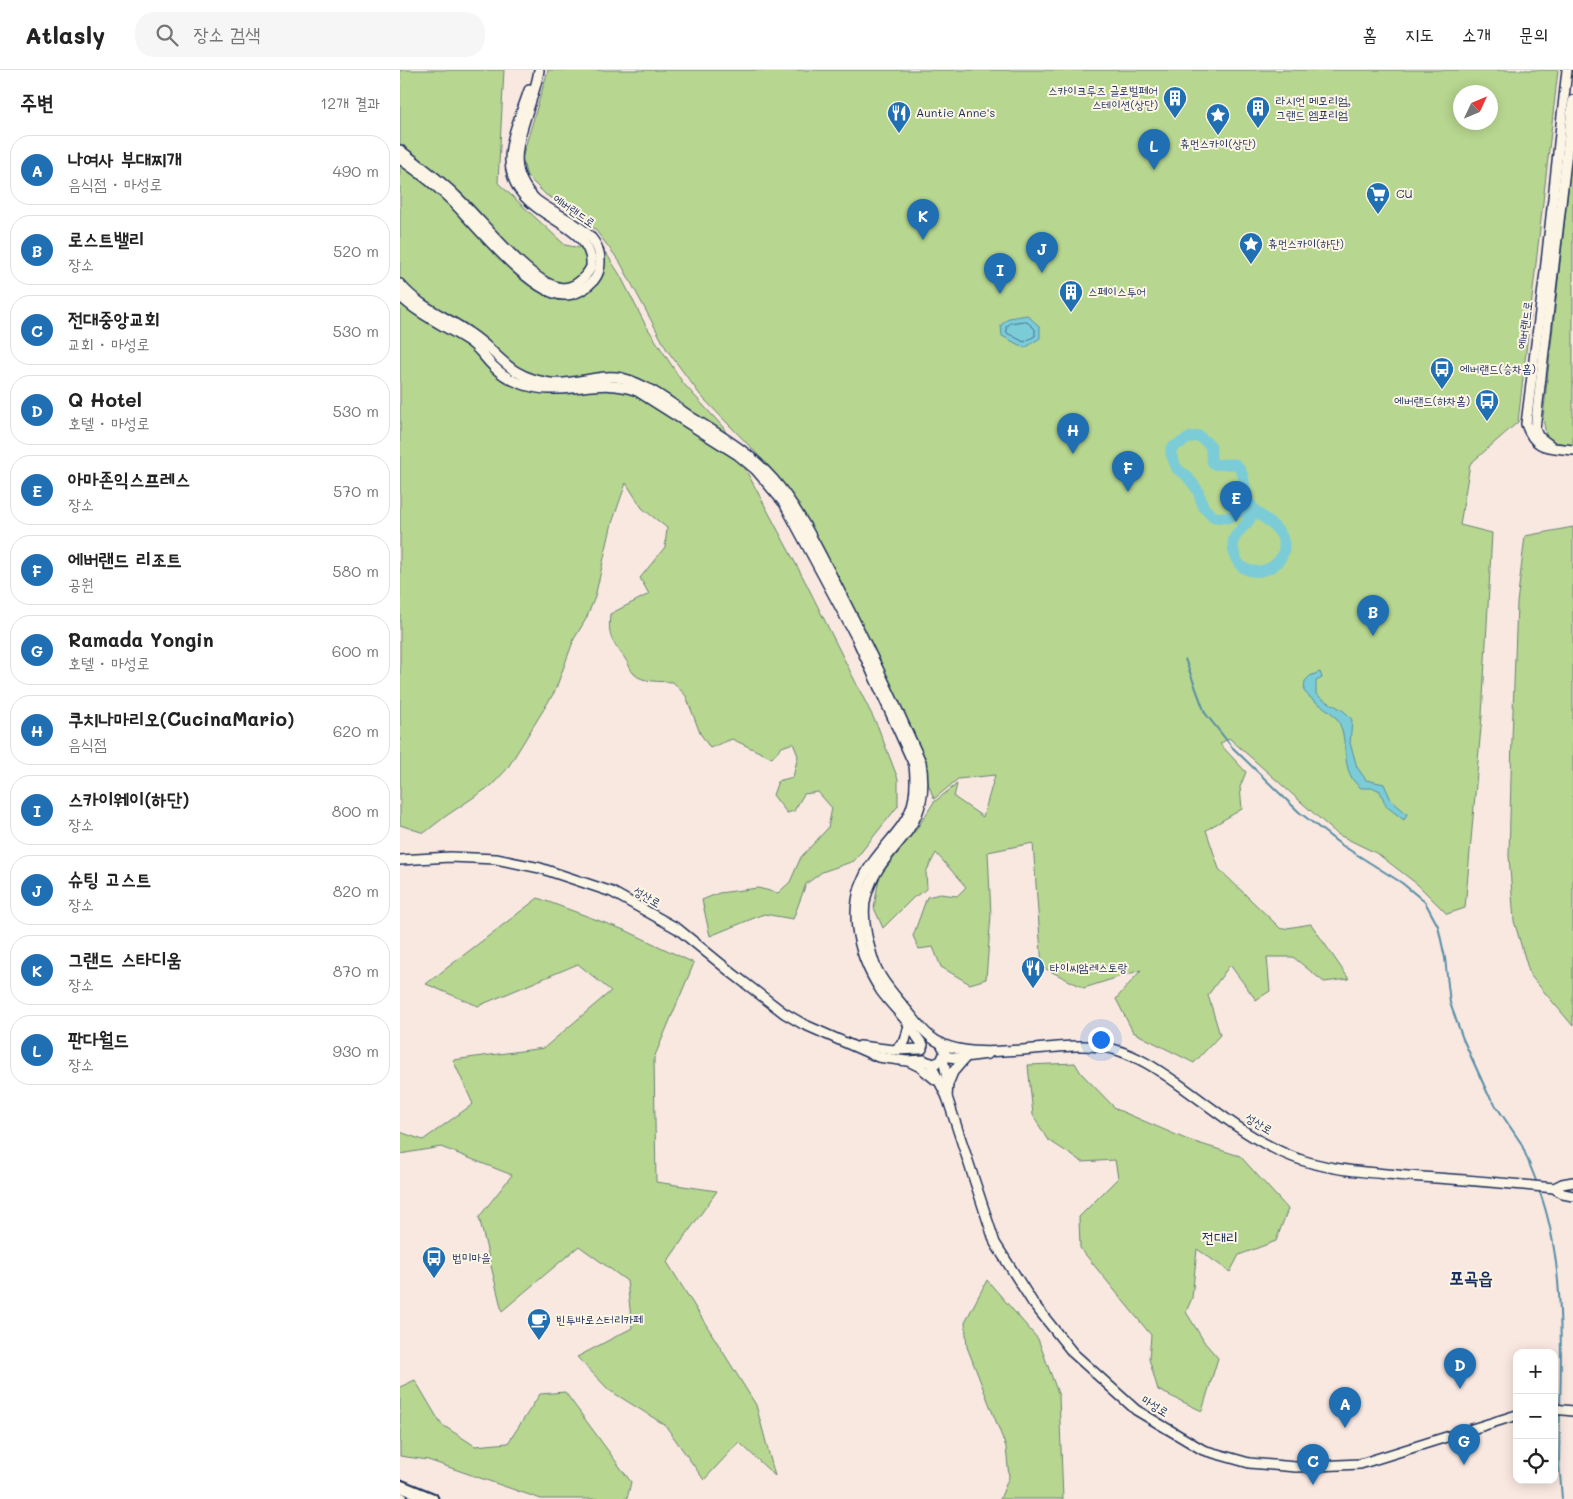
<!DOCTYPE html>
<html lang="ko">
<head>
<meta charset="utf-8">
<style>
  body { margin:0; font-family:Mali,"Poor Story",sans-serif; background:#f6f6f6; color:#222 }
  .controls { position:absolute; right:15px; bottom:15px; display:grid; overflow:hidden; border-radius:10px; box-shadow:0 2px 12px #0003 }
  .controls button { width:45px; height:45px; display:grid; place-items:center; padding:0; border:0; border-bottom:1px solid #e0e0e0; background:#fff; color:#222; font:25px sans-serif }
  .compass { position:absolute; left:1053px; top:15px; width:45px; height:45px; border-radius:50%; background:#fff; box-shadow:0 2px 12px #0003; rotate:46deg }
  .you { position:absolute; left:700px; top:969px; width:18px; height:18px; margin:-12px; border:4px solid #fff; border-radius:50%; background:#1a73e8; box-shadow:0 0 0 8px #1a73e833 }
  .badge { display:grid; place-items:center; width:32px; height:32px; border-radius:50%; background:#1f6fb2; color:#fff; font-size:16px; font-weight:700 }
  .pin { position:absolute; translate:-50% -41px; filter:drop-shadow(0 1px 2px #0008) }
  .pin::after { content:''; position:absolute; top:26px; width:18px; height:15px; background:inherit; clip-path:polygon(0 0,100% 0,50% 100%) }
  .list { margin:0; padding:0; list-style:none }
  h2 { display:flex; justify-content:space-between; align-items:center; height:65px; margin:0; padding:0 20px; font-size:21px }
  h2 small { font-size:16px; font-weight:400; color:#767676 }
  .list li { display:grid; grid-template-columns:32px 1fr auto; gap:15px; align-items:center; box-sizing:border-box; height:70px; margin:0 10px 10px; padding:0 10px; border:1px solid #e0e0e0; border-radius:20px }
  .list b { display:block; font-size:19px; white-space:nowrap }
  .list p { margin:0; font-size:16px; white-space:nowrap; color:#767676 }
  .list em { font-size:16px; font-style:normal; color:#767676 }
  .icon { flex:none; width:28px; height:28px; fill:none; stroke:currentColor; stroke-width:2; stroke-linecap:round; stroke-linejoin:round }
  .map { position:relative; flex:none; width:1173px; height:1429px; overflow:hidden }
  header { display:flex; align-items:center; gap:30px; box-sizing:border-box; height:70px; padding:0 25px; background:#fff; border-bottom:1px solid #e0e0e0 }
  header strong { font-size:24px }
  nav { display:flex; gap:28px; margin-inline-start:auto; font-size:18px }
  .search { width:350px; height:45px; background:#f6f6f6; display:flex; align-items:center; gap:12px; box-sizing:border-box; padding:0 18px; border-radius:20px; color:#767676; font-size:19px }
  main { display:flex }
  aside { flex:1; background:#fff }
  .map>svg:first-child { display:block }
</style>
</head>
<body>
<header>
<strong>Atlasly</strong>
<div class="search"><svg class="icon" aria-label="search" viewBox="0 0 24 24"><circle cx="10" cy="10" r="6"/><path d="M15 15l6 6"/></svg>장소 검색</div>
<nav><a>홈</a><a>지도</a><a>소개</a><a>문의</a></nav>
</header>
<main>
<aside>
<h2>주변<small>12개 결과</small></h2>
<ul class="list">
<li><span class="badge">A</span><div><b>나여사 부대찌개</b><p>음식점 · 마성로</p></div><em>490 m</em></li>
<li><span class="badge">B</span><div><b>로스트밸리</b><p>장소</p></div><em>520 m</em></li>
<li><span class="badge">C</span><div><b>전대중앙교회</b><p>교회 · 마성로</p></div><em>530 m</em></li>
<li><span class="badge">D</span><div><b>Q Hotel</b><p>호텔 · 마성로</p></div><em>530 m</em></li>
<li><span class="badge">E</span><div><b>아마존익스프레스</b><p>장소</p></div><em>570 m</em></li>
<li><span class="badge">F</span><div><b>에버랜드 리조트</b><p>공원</p></div><em>580 m</em></li>
<li><span class="badge">G</span><div><b>Ramada Yongin</b><p>호텔 · 마성로</p></div><em>600 m</em></li>
<li><span class="badge">H</span><div><b>쿠치나마리오(CucinaMario)</b><p>음식점</p></div><em>620 m</em></li>
<li><span class="badge">I</span><div><b>스카이웨이(하단)</b><p>장소</p></div><em>800 m</em></li>
<li><span class="badge">J</span><div><b>슈팅 고스트</b><p>장소</p></div><em>820 m</em></li>
<li><span class="badge">K</span><div><b>그랜드 스타디움</b><p>장소</p></div><em>870 m</em></li>
<li><span class="badge">L</span><div><b>판다월드</b><p>장소</p></div><em>930 m</em></li>
</ul>
</aside>
<div class="map">
<svg width="1173" height="1429" viewBox="0 0 1173 1429">
  <rect width="100%" height="100%" fill="#f9e8e0"/>
  <filter id="ink" filterUnits="userSpaceOnUse"><feTurbulence type="fractalNoise" baseFrequency=".02" numOctaves="2"/><feDisplacementMap in="SourceGraphic" scale="10" xChannelSelector="R" yChannelSelector="G"/><feConvolveMatrix kernelMatrix="1 2 1 2 8 2 1 2 1" color-interpolation-filters="sRGB"/></filter>
  <g filter="url(#ink)">
    <!-- green -->
    <g fill="#b7d68f" stroke="#698276" fill-rule="evenodd">
      <path d="M0,0h104l-6,113 67,62 41,8 14,22 25,49 38,59 40,44 83,156 72,144 20,52v27l-44,55 -32,11 -16,12 -13,35 -29,-5 -54,22 -8,-36 17,-7 39,-5 20,5 12,-11 11,-25 27,-29 4,-20 -14,-16 -14,2 -10,17 -7,2 -14,-18 5,-14 15,-4 5,-21 -5,-13 -11,4 -10,11 -40,-19 -22,9 -10,-15 -14,-37 -13,-14c-12,-1 -30,1 -39,-8 -4,-4 -6,-12 -10,-17 -13,-18 -16,-19 -14,-43l39,-20 -9,-16 25,-31 2,-19 -25,-20 -16,-25 -14,40 -17,74 -9,22 -12,20 -19,52 -48,78 -15,16 -46,31 -22,17 -24,-8z"/>
      <path d="M148,0h1010l-40,352 -48,42 -10,61 32,8 -10,183 -17,192 -18,6 -30,-30 -39,-30 -41,-20 -108,-96 -9,6 26,28 -6,15 2,22 -36,21 13,39 62,60 30,-5 38,55 -25,3 -31,-25h-26l3,34 -14,9 -26,-35 -22,30 12,40 -26,28 -61,-31 -17,-33 25,-29 -57,18 -42,-21 -9,-124 -45,9 3,63 -5,64 -16,5 -29,-17 -8,-20 -14,2 -6,-13 14,-39 13,-3 17,2 9,-9 -30,-34 -10,19 1,17 -13,8 -31,31 -9,-20 5,-31 37,-47 18,-28 23,-18 -3,13 29,20 12,-42 -37,4 -24,20 -40,-106 -130,-232 -63,-65 -34,-46 -47,-88 -26,-34 -20,-18 -28,-15 -19,-19 -5,-18zM1060,22h30v30h-30z"/>
      <path d="M1173,75v300l-26,-4 -4,-23z"/>
      <path d="M1173,457v499l-43,-51 -16,-54 -5,-65 3,-118 5,-135 8,-67z"/>
      <path d="M138,828l89,33 67,32 -40,95 2,124 61,9 -50,71 89,143 19,71 -36,-34 -35,38 -39,-55 -56,-35 -32,-33 55,-29 -5,-47 -48,-35 -77,65 -23,-94 33,-42 -71,-28 -41,7v-22l23,8 50,-36 -20,-44 91,-12 67,-57 -33,-27 -100,42 -52,-22z"/>
      <path d="M675,993l6,10 35,36 72,31 52,16 48,53 -12,32 -37,14 -9,17 -33,-23 -5,49 -6,14 19,31 13,15 -16,53 -44,-21 -9,-31 2,-24 -71,-87 -1,-31 39,-39 -3,-18 -33,2 -35,-23 -14,-24 -5,-50z"/>
      <path d="M587,1210l51,59 21,57 4,103h-63l9,-22 -3,-30 -39,-100 -2,-25z"/>
      <path d="M15,1310l26,44 34,22 33,-3 32,-49 25,-2 66,90 -4,17h-86l-113,-39 -28,-4v-69z"/>
    </g>
    <!-- water -->
    <g fill="#7cccd8" stroke="#558da7">
      <path d="M627,245l13,12v11l-15,10 -23,-12 -1,-11 8,-7z"/>
      <path d="M920,602l2,6 -6,3v13c12,11 27,12 36,26l-2,23 7,24 9,13 18,4 7,16 16,14 -3,6 -18,-14 -6,-15 -6,-3h-13c-23,-17 -10,-47 -24,-69 -9,-12 -23,-15 -33,-28l1,-10 5,-5z"/>
    </g>
    <g fill="none" stroke-linecap="round" stroke-linejoin="round">
      <!-- shore -->
      <path stroke="#426e8f" stroke-width="1" d="M626,251l9,8v7l-11,6 -17,-9 -1,-6 5,-4z"/>
      <!-- stream -->
      <g stroke="#558da7" stroke-width="2">
        <path d="M785,589l20,54 27,34 67,65 41,32 62,39 23,19 13,24 7,32 5,45 13,36 25,55 33,49 16,40"/>
        <path d="M1139,1120c24,63 23,150 21,218"/>
        <path d="M1160,1342l-1,49 3,38"/>
      </g>
      <!-- river -->
      <path stroke="#7cccd8" stroke-width="11" d="M799,366l12,10c-1,25 3,17 24,18 14,11 6,28 16,41 9,14 32,21 33,40 2,26 -44,40 -50,7 -1,-5 -2,-11 1,-15 3,-6 10,-11 15,-18l-5,-8 -8,1 -9,6 -14,-1 -10,-9 -7,-19 -11,-14 -9,-6 -6,-15v-6l20,-11z"/>
      <!-- secondary casing -->
      <g stroke="#1b2f5e" stroke-width="12">
        <g id="secondary">
          <path d="M1167,0l-22,202 -19,152c9,26 22,23 47,26"/>
          <path d="M0,80c19,15 39,29 56,46 24,22 72,85 102,91 14,4 27,-8 33,-20 4,-49 -80,-46 -81,-107 0,-23 12,-48 19,-70"/>
          <path d="M0,89c19,13 37,27 53,43 23,23 80,95 112,93 11,0 22,-7 29,-15 4,-5 6,-12 6,-18 1,-34 -44,-45 -65,-63 -7,-7 -13,-16 -16,-26 -9,-28 16,-73 20,-103"/>
          <path d="M0,214c21,25 46,32 71,50 31,21 36,43 79,49 24,3 48,-10 72,-5 24,6 46,23 66,37 30,19 62,37 85,64 26,30 43,67 61,101 31,60 60,121 87,182 12,75 -39,77 -55,135 -5,20 1,43 7,62 5,18 20,34 32,49 9,10 18,25 30,32 42,27 128,-3 178,9 25,7 44,20 64,34 37,26 74,58 116,74 36,14 76,15 115,19 48,3 97,7 146,12l9,6 10,2"/>
          <path d="M0,226c19,19 44,29 67,44 11,6 18,19 27,27 14,14 36,22 56,22 30,1 57,-10 87,2l101,64 18,15 28,33 72,134 58,128c6,52 -13,59 -41,97 -29,39 -17,91 8,129 8,11 18,21 27,32 5,7 9,15 15,22"/>
          <path d="M1150,375l-12,-9 -3,-7 38,-329"/>
          <path d="M0,790l50,-3 46,2 44,9 72,24 66,37 54,44 52,40 19,11 75,33 29,4 17,-1"/>
          <path d="M460,976l34,4 28,-1"/>
          <path d="M495,980l10,-9 4,-16"/>
          <path d="M544,986l12,2 32,-4"/>
          <path d="M543,988l5,26 -1,13"/>
          <path d="M525,991l9,3 7,-3 4,-9 -4,-9"/>
          <path d="M510,992l10,5 16,13"/>
          <path d="M530,993l17,34 48,146 38,60 40,50 63,57 67,40 46,13 47,4 64,-3 157,-49"/>
          <path d="M548,1014l5,-12 12,-14"/>
          <path d="M1154,1118l8,-4 11,-2"/>
          <path d="M1154,1339l19,2"/>
        </g>
      </g>
      <!-- highway casing -->
      <g stroke="#1b2f5e" stroke-width="15">
        <g id="highway">
          <path d="M0,1416l32,13"/>
          <path d="M0,1428l2,1"/>
        </g>
      </g>
      <!-- secondary -->
      <use href="#secondary" stroke="#fcf5e5" stroke-width="9"/>
      <!-- highway -->
      <use href="#highway" stroke="#fcf5e5" stroke-width="11"/>
    </g>
  </g>
  <!-- icons -->
  <defs>
    <g id="building-pin" transform="scale(1.25)"><path d="M0 17L-7.5 6A9.5 9.5 0 1 1 7.5 6Z" fill="#1f6fb2" stroke="#fcf5e5"/><path d="M-4-6H4V6H1V3H-1V6H-4ZM-2.5-4.3h1.7v1.8h-1.7ZM.8-4.3h1.7v1.8H.8ZM-2.5-1h1.7V.8h-1.7ZM.8-1h1.7V.8H.8Z" fill="#fff"/></g>
    <g id="restaurant-pin" transform="scale(1.25)"><path d="M0 17L-7.5 6A9.5 9.5 0 1 1 7.5 6Z" fill="#1f6fb2" stroke="#fcf5e5"/><path d="M-5-6h1v4h1v-4h1v4h1v-4h1v5L-1.5 .5V6h-2V.5L-5-1ZM5-6V6H3V1.5H1.5Q1.5-4 5-6Z" fill="#fff"/></g>
    <g id="sight-pin" transform="scale(1.25)"><path d="M0 17L-7.5 6A9.5 9.5 0 1 1 7.5 6Z" fill="#1f6fb2" stroke="#fcf5e5"/><path d="M0-6L1.8-2.2L6-1.7L2.9 1.2L3.7 5.4L0 3.3L-3.7 5.4L-2.9 1.2L-6-1.7L-1.8-2.2Z" fill="#fff"/></g>
    <g id="supermarket-pin" transform="scale(1.25)"><path d="M0 17L-7.5 6A9.5 9.5 0 1 1 7.5 6Z" fill="#1f6fb2" stroke="#fcf5e5"/><path d="M-6-5.5h2.5l.6 2H6L4.5 2H-2.5L-4.4-4H-6ZM-1.5 3.2a1.3 1.3 0 1 0 .1 0ZM3 3.2a1.3 1.3 0 1 0 .1 0Z" fill="#fff"/></g>
    <g id="bus-pin" transform="scale(1.25)"><path d="M0 17L-7.5 6A9.5 9.5 0 1 1 7.5 6Z" fill="#1f6fb2" stroke="#fcf5e5"/><path d="M-5-6H5V4H4V6H2V4H-2V6H-4V4H-5ZM-3.5-4V0h7V-4ZM-3.5 1.2v1.5H-2V1.2ZM2 1.2v1.5H3.5V1.2Z" fill="#fff"/></g>
    <g id="cafe-pin" transform="scale(1.25)"><path d="M0 17L-7.5 6A9.5 9.5 0 1 1 7.5 6Z" fill="#1f6fb2" stroke="#fcf5e5"/><path d="M-5.5-4.5H6V0H3Q3 3.5 0 3.5H-2.5Q-5.5 3.5-5.5 0ZM3-3.2v2h1.7v-2ZM-6 4.5H4V6H-6Z" fill="#fff"/></g>
  </defs>
  <g fill-rule="evenodd">
    <use href="#building-pin" x="775" y="28"/>
    <use href="#building-pin" x="858" y="38"/>
    <use href="#restaurant-pin" x="499" y="43"/>
    <use href="#sight-pin" x="818" y="45"/>
    <use href="#supermarket-pin" x="978" y="124"/>
    <use href="#sight-pin" x="851" y="174"/>
    <use href="#building-pin" x="671" y="222"/>
    <use href="#bus-pin" x="1042" y="299"/>
    <use href="#bus-pin" x="1087" y="331"/>
    <use href="#restaurant-pin" x="633" y="898"/>
    <use href="#bus-pin" x="34" y="1188"/>
    <use href="#cafe-pin" x="139" y="1250"/>
  </g>
  <g text-anchor="middle" stroke-width="4" stroke-linejoin="round" paint-order="stroke">
    <!-- poi labels -->
    <g font-size="12" fill="#1b2f5e" stroke="#fcf5e5" text-anchor="start">
      <text x="758" y="25" text-anchor="end">스카이크루즈 글로벌페어<tspan x="758" dy="14">스테이션(상단)</tspan></text>
      <text x="876" y="35">라시언 메모리엄,<tspan x="876" dy="14">그랜드 엠포리엄</tspan></text>
      <text x="516" y="47">Auntie Anne's</text>
      <text x="818" y="78" text-anchor="middle">휴먼스카이(상단)</text>
      <text x="996" y="128">CU</text>
      <text x="868" y="178">휴먼스카이(하단)</text>
      <text x="688" y="226">스페이스투어</text>
      <text x="1060" y="303">에버랜드(승차홈)</text>
      <text x="1070" y="335" text-anchor="end">에버랜드(하차홈)</text>
      <text x="650" y="902">타이씨암레스토랑</text>
      <text x="52" y="1192">법미마을</text>
      <text x="156" y="1254">빈투바로스터리카페</text>
    </g>
    <!-- street labels -->
    <g font-size="12" fill="#1b2f5e" stroke="#fcf5e5">
      <text transform="translate(174 141) rotate(35)" y="4">에버랜드로</text>
      <text transform="translate(1125 255) rotate(-82)" y="4">에버랜드로</text>
      <text transform="translate(247 827) rotate(30)" y="4">성산로</text>
      <text transform="translate(859 1054) rotate(31)" y="4">성산로</text>
      <text transform="translate(755 1336) rotate(32)" y="4">마성로</text>
    </g>
    <!-- quarter labels -->
    <g font-size="15" fill="#1b2f5e" stroke="#fcf5e5">
      <text x="820" y="1173">전대리</text>
    </g>
    <!-- district labels -->
    <g font-size="18" font-weight="bold" fill="#1b2f5e" stroke="#fcf5e5">
      <text x="1071" y="1214">포곡읍</text>
    </g>
  </g>
</svg>
<div class="controls">
<button>+</button>
<button>−</button>
<button><svg class="icon" aria-label="locate" viewBox="0 0 24 24"><circle cx="12" cy="12" r="6"/><path d="M12 2v4M12 18v4M2 12h4M18 12h4"/></svg></button>
</div>
<svg class="compass" viewBox="-18 -18 36 36"><path d="M0-13l5 13h-10z" fill="#e53935"/><path d="M0 13l5-13h-10z" fill="#767676"/></svg>
<div class="you"></div>
<div class="pin badge" style="left:945px;top:1358px">A</div>
<div class="pin badge" style="left:973px;top:566px">B</div>
<div class="pin badge" style="left:913px;top:1415px">C</div>
<div class="pin badge" style="left:1060px;top:1319px">D</div>
<div class="pin badge" style="left:836px;top:452px">E</div>
<div class="pin badge" style="left:728px;top:422px">F</div>
<div class="pin badge" style="left:1064px;top:1395px">G</div>
<div class="pin badge" style="left:673px;top:384px">H</div>
<div class="pin badge" style="left:600px;top:224px">I</div>
<div class="pin badge" style="left:642px;top:203px">J</div>
<div class="pin badge" style="left:523px;top:170px">K</div>
<div class="pin badge" style="left:754px;top:100px">L</div>
</div>
</main>
</body>
</html>
